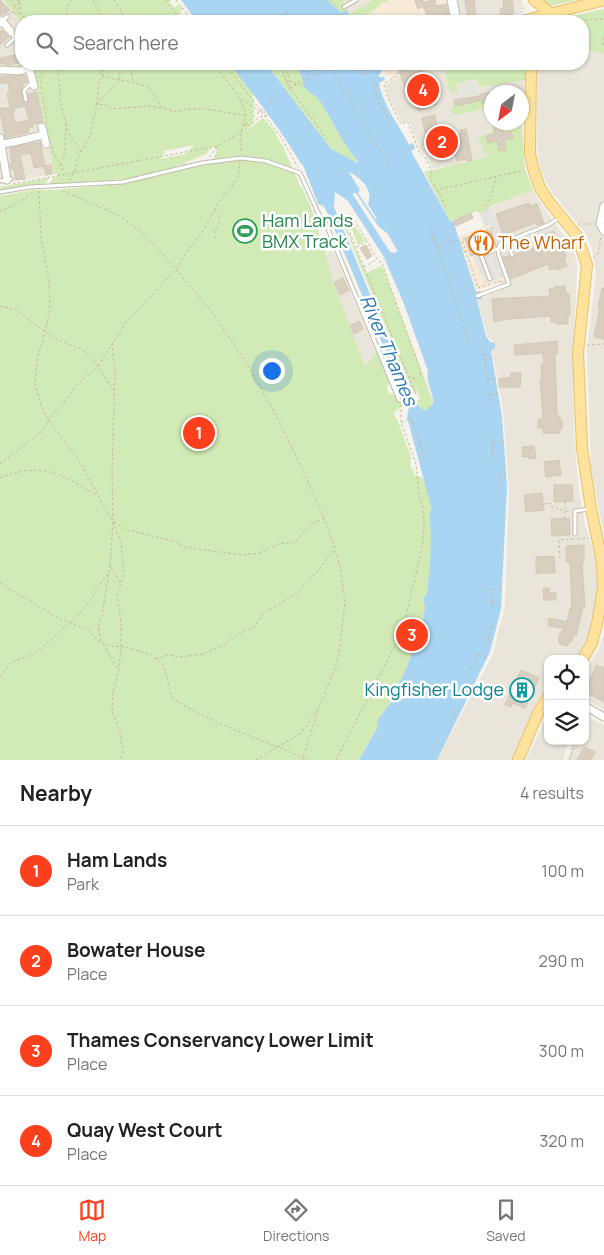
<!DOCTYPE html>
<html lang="en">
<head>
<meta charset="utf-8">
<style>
  body { margin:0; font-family:Manrope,sans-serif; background:#f6f6f6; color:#222 }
  .controls { position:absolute; right:15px; bottom:15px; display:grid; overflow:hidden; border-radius:10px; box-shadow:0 1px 4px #0004 }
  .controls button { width:45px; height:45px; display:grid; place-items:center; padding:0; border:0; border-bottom:1px solid #e0e0e0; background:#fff; color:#222; font:25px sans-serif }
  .compass { position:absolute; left:484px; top:85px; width:45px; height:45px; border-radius:50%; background:#fff; box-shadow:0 1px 4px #0004; rotate:212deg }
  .you { position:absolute; left:271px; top:370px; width:18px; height:18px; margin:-12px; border:4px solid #fff; border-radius:50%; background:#1a73e8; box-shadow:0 0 0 8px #1a73e833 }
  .badge { display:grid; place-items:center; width:32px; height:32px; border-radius:50%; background:#fc3f1d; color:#fff; font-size:16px; font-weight:700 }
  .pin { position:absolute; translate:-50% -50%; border:2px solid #fff; box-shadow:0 1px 5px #0006 }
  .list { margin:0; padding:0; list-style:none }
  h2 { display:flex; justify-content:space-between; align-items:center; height:65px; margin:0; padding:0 20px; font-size:21px }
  h2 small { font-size:16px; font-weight:400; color:#767676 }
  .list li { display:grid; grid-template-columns:32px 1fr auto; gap:15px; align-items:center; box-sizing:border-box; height:90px; padding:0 20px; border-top:1px solid #e0e0e0 }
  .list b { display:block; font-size:19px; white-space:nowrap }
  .list p { margin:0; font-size:16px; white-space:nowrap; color:#767676 }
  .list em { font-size:16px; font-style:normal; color:#767676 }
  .icon { flex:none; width:28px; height:28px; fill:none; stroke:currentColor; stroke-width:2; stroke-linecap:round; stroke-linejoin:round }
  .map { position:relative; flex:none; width:604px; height:760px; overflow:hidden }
  .search { position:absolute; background:#fff; box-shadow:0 1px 4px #0004; left:15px; right:15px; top:15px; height:55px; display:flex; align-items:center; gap:12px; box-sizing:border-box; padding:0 18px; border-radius:20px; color:#767676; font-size:19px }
  .sheet { height:425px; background:#fff }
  nav { display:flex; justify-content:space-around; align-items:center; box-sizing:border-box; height:70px; border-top:1px solid #e0e0e0; background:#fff; font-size:14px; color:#767676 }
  nav a { display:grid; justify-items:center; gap:2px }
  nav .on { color:#fc3f1d }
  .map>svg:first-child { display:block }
</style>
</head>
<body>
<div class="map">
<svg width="604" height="760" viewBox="0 0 604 760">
  <rect width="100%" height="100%" fill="#f6f3ec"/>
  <!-- residential -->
  <g fill="#eae5da" fill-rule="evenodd">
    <path d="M0,0h2l19,23v41h17l-4,7 20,103 -54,10z"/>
    <path d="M327,0h46l-24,14z"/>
    <path d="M456,0h66l1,8 -7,9 -20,4h-35z"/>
    <path d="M583,49l21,5v482l-13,-69 -4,-117 9,-76 -4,-27 -8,-16 -33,-40 -12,-25 -2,-25v-77h46z"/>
    <path d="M433,64h92l-3,52 2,34 -91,19 -8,-16 -5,-3 -11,-29 -7,2 -13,-24 -3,-14 6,-5zM492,92h30v30h-30z"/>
    <path d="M533,190l14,23 23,31 5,11 2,12 -4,92 1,73 5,60 6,32 11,36 2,31 -11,53 -10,15h-29v29l-11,13 -25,59h-75l56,-106 12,-49 4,-115 -6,-81 -11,-58 3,-3v-5l-7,-6 -11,-37 24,-10 -1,-8 9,-3 -8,-23 3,-7 3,-4 -14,-39z"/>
    <path d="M330,251l4,1 46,110 -16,7 -43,-111z"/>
    <path d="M604,634v76l-19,-11v-28l14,-22z"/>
    <path d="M548,714v27h21l-6,19h-37z"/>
    <path d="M585,715l19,10v35h-37l6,-19h12z"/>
  </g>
  <!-- commercial -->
  <g fill="#f7ead8">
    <path d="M373,0h74l5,21h-81l-4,-9z"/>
    <path d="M381,64h52l-41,16 -1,-5 -5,1z"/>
    <path d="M493,206l14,39 1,2 -4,2 -3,7 8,23 -33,12 -17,-55 25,-9 -4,-13 4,-2v-3z"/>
  </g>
  <!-- green -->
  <g fill="#d2eab5" fill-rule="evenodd">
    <path d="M3,0h169l-3,2 5,6 4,-3 4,3 -1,5 -2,2 4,5 11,-2 2,3h-175v2z"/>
    <path d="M327,0h18l-2,1 6,13 24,-14h14v2l-6,1 -2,3 -11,8 3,7h-23l-3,-5z"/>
    <path d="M541,0h36l-28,6z"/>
    <path d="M604,9v45l-21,-5v-28h-34z"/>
    <path d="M38,64h191l22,25 2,8 1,12 -1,14 -11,11 21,-16 11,12 6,13 2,1 18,42 3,3 14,33 2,13 6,3 2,13 -2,3 9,31 31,82 12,-15 8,8v10l5,10 -3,8 2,5 11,4 3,9 -9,6 1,5 2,2 14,38 -1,8 5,10 9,4 8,31 -3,2c5,28 1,53 -2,81l-4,6 2,8 -2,14 -7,23 -14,34 -7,9 -1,11 -17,23v6l-18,33h-359v-564l32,-6h22l67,-6 31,-8 -80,8 -23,1 5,-8h3v-3h-3l-20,-103zM194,145l-8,9 -26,5 5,-6 -1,-2zM212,146l5,4 -5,12 -23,5 -4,-4 -3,1 -6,7 -10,2 1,-3 39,-16z"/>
    <path d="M266,64h29l9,18 -2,2c6,9 12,9 17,16 14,20 22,43 39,61l-5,13 -10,-5 5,-9 -14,-7z"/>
    <path d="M448,64h76l1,1v15l-46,7 -2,-8 -21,4 2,9 -8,1 -6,-26 4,-1z"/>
    <path d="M480,94l4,15 -31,6 -3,-6 5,-3 7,-2 1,3 2,1 1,-4 6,-2v-5z"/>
    <path d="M491,123h30l4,46 8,21 -49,19v3l-4,2 -3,-3 -27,10 -26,-49 63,-15 -9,-20 14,-4z"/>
    <path d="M49,178l-4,6 -45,6v-3z"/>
    <path d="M343,220l23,53 15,-7 2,2 50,133 -3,7 -4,2c-5,-1 -8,-3 -11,-8l5,-3 -3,-9 -5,2 -70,-171z"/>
    <path d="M352,222l13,19 -7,4 -8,-20z"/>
  </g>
  <!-- parking -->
  <g fill="#e5e3e0">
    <path d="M476,84l2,11 -19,4 -1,-4 6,-1 -2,-8z"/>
    <path d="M492,207l12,32 -8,3 -6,-17 -5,2 -5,-13 5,-2 -1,-2z"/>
    <path d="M487,250l11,29 -13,5 -12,-28z"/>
    <path d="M495,253l9,24 -5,2 -9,-24z"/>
  </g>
  <!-- water -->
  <g fill="#a9d4f2" fill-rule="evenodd">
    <path d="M181,0h146l15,13 5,-3 2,4 -4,2 3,5h-81l-15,-4h-7l-8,4h-40z"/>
    <path d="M230,64h36l68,89 14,7 -5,9 5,2 12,19 -2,3 18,27 1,-1 -9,-15c5,-13 -4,-23 -15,-30l5,-10v-3c-17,-18 -25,-41 -39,-61 -5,-7 -12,-7 -17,-16l2,-2 -9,-18h84l3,7 -4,6h6l1,3 -6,3c4,23 20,41 30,62l4,-2 2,6 -4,2 39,70h3l23,71 4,-1 3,7 -6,2 9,36 4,6 5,1v5l-4,3 11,66 5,69 -6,123 -11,43 -53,108h-78l18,-32v-7l17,-23 1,-11 7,-9 14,-34 7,-23 2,-14 -2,-8 4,-6c3,-28 6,-53 2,-81l3,-2 -25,-93 2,-10 -78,-186 -7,-15 -6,-2 -15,-39 -2,-1c-21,-36 -46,-67 -71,-100zM335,192l13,9 36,56 20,47 24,67c-3,11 6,21 5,33l-7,6c-12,-2 -14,-16 -19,-26l-73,-177zM353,193h3l22,33 10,8 9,16 -1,3 -6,-1 -37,-57z"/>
  </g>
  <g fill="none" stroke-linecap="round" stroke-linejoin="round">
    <!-- river -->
    <path stroke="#a9d4f2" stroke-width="12" d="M332,156l37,20"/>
  </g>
  <!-- building -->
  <g fill="#d8cfc1" stroke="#d3c7b4" fill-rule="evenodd">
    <path d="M0,0l10,10 -10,6z"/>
    <path d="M415,0h8v2l12,-2 1,6 10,-2 4,17h-20l-7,-15 -5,3z"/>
    <path d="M465,0h9l2,16 -8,1z"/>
    <path d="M503,0h9l2,12 -1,2 -12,2 -1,-7 4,-1z"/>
    <path d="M21,26v15l-4,4 -2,-2 3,-5 -2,-8z"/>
    <path d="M2,30l7,7 -9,8v-13z"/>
    <path d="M21,54v8l-11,3 -10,-2v-5z"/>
    <path d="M396,64h23l9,23 2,-1 7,18 -19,7 -8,-21 -3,1z"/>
    <path d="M25,75l2,7 -5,1 1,4 -2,4 2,10 2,2h3l1,-3 -1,-6 9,-2 6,30 -10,2v3l-5,1 1,4 -24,6 -4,-23 -1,1v-8h10l-3,-15 3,-1 -2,-9h-8v-6zM25,106l4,14 -14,3 -2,-11 5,-5z"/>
    <path d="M492,92v11l-10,1 -1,-4 -19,5 -7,1 -1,-6 26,-4v-2z"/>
    <path d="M435,115l4,23 22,-4 -1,-4 6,-1 6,31 -5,1 -1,-2 -9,2 -5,-16 -23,5 -7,-32z"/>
    <path d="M493,122h8l2,11 8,-2 2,7 -9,2 2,10 -7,1 -2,-10 -9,2 -2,-7 9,-2z"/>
    <path d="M40,142l5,24 -11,2 -3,-15 -11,2 5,24 -9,1 -2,-11 -3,1 -1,-6h2l-2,-16z"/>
    <path d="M51,165l1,9 -6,1 -2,-9z"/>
    <path d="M529,203l1,3 7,-2 7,19 -7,2 -2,-2 -32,12 -7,-21z"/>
    <path d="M471,213l2,5 -17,8 -3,-5z"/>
    <path d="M491,231l5,14 -25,11 -6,-17z"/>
    <path d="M554,231l3,8 2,-1 7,19 -2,1 3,8 -11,4 -1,-2 -5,2 -2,-6 -37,15 -8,-22 6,-1 4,2 2,-1v-3l27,-9 -3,-6 5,-2 -1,-2z"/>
    <path d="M366,245l6,11 -5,3 -7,-11z"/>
    <path d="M343,278l6,12 -9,5 -6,-12z"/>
    <path d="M565,286l1,8h3l1,21h-2v9h-11l-1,-2h-5v-6l-43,3 -14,3 -2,-23 58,-3 -1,-7h5v-2z"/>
    <path d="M602,288h2v51l-10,-2 6,-30h-2z"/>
    <path d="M359,321l4,8 -9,5 -4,-8z"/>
    <path d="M557,341l1,12 -3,1 2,62h3v4h2v9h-2v4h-17v-5h-5v-9h5l-3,-40h2l-1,-15h3l-1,-11 -28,2 -1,-10z"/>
    <path d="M511,373h10l-1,14h-21v-8l12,-2z"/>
    <path d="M534,446l2,12 -7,1v-3l-6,1 -1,-10z"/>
    <path d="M559,460l2,15 -15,2 -2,-15z"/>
    <path d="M554,485h18l1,16 -19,1z"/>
    <path d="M542,493l2,17 -18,2 -2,-17z"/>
    <path d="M569,518l1,17 -18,1 -1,-17z"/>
    <path d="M584,545v17h-2l3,45h-2l-7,29 -3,-1 -1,6 -4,2v3l-8,-2 -1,-2v-7l5,-7 -16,-2 1,-8 18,4 3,-14 2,1 -2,-47h-4v-16z"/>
    <path d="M554,556l1,17h-19v-16z"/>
    <path d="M543,588h6v5h7v7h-12z"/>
    <path d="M596,665l8,3v34l-19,-10v-11l4,2z"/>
    <path d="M521,670l18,8 -14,30 -12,-5 -2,4 -6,-2z"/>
    <path d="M584,747l11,5 -4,8h-14z"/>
  </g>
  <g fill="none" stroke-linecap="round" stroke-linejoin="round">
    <!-- service casing -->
    <g stroke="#c2bbae" stroke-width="5">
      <g id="service">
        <path d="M344,7l12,-7"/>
        <path d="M2,21l6,-5"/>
        <path d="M7,45l8,-7 -4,-5"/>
        <path d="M26,100l-2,-9 4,-5 5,-2"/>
        <path d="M0,181l11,-2"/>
        <path d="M0,192l30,-5 93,-5 79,-19 39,-5 25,3 34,12 20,44 6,7 17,41 56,135"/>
        <path d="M507,241l5,14"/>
        <path d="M490,279l-9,-24 17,-6 2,-5 48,-19 11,-7"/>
        <path d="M477,296l32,-12 -10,-28 -1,-7"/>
        <path d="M575,534v-23l15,-2"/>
      </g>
    </g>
    <!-- minor casing -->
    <g stroke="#c2bbae" stroke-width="9">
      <g id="minor">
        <path d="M0,23l2,-2 9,11"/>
        <path d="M33,64l-4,4 5,18"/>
        <path d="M0,70l19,1 10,-3"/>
        <path d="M42,127l4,17"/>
        <path d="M0,138l7,42"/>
        <path d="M1,144c14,-1 28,-6 42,-9"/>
        <path d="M604,206l-4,18 4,7"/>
        <path d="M585,706l19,11"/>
      </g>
    </g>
    <!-- tertiary casing -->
    <g stroke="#c2bbae" stroke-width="11">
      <g id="tertiary">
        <path d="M452,0l4,21"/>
        <path d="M518,21l12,-2"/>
      </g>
    </g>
    <!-- primary casing -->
    <g stroke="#e6c16a" stroke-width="12">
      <g id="primary">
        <path d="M534,0l18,14"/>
        <path d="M530,19l74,-19"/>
        <path d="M531,64l-1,89 3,15 7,20 10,15 27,33 10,29 -9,88 3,71 1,24 9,60 11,54 1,26 -6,36 -5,19 -9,16"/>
        <path d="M518,760l21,-49 9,-14"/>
      </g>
    </g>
    <!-- path -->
    <g stroke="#c4b79f" stroke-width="1" stroke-dasharray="2.5 2.5" stroke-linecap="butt">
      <path d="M11,0l16,21"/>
      <path d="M93,0l11,21"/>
      <path d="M114,0l4,5 8,16"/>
      <path d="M166,0l16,21"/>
      <path d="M176,0l17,21"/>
      <path d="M330,0l8,7"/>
      <path d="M20,9v-8"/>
      <path d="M286,12l7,9"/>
      <path d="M11,13l9,-12 -6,-1"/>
      <path d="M13,13l8,1"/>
      <path d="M521,13l4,-6"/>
      <path d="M341,18l2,3"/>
      <path d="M238,20l2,1"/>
      <path d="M65,21l2,-14 4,-7"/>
      <path d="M570,21l34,-2"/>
      <path d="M20,23l1,-1"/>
      <path d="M603,45l1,-7"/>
      <path d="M56,64l4,23v13l6,24 -1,26 -4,17"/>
      <path d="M94,64l9,13 24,4 22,6 13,21 16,4 8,-3h19l39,6"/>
      <path d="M104,64l-1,13 -4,3 -2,24 9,1 5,4 41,-3 9,2"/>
      <path d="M127,64l4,7 2,11"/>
      <path d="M214,64l26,34 6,17 -5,17v21"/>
      <path d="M225,64l56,73 17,30"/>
      <path d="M276,64l9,11 5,12"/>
      <path d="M324,64l4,5 2,-2 60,101"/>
      <path d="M362,64l7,14"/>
      <path d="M422,64l-26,10v2l-12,8 4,14 13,26 7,-2 11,30c7,4 11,14 13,21l-2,5 7,12 87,-20"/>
      <path d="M365,67l8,-3"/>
      <path d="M38,77h3l5,-13"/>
      <path d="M290,81l1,1 3,-1v2"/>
      <path d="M41,83v-6"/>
      <path d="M373,83l6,20 9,15"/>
      <path d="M295,84l1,2 31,-17"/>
      <path d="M375,85l4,-1"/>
      <path d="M41,87l6,36"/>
      <path d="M290,88l31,-24"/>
      <path d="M291,89l38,54"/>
      <path d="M242,99l21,15"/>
      <path d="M66,124l3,10 12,17"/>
      <path d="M246,124v4"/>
      <path d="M52,146l1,5"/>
      <path d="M52,151l13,22"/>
      <path d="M209,157l9,-11"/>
      <path d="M75,171l2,-11 13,-25 7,-31 23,-25 -1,-4 5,-11"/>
      <path d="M70,181l3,-8"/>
      <path d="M13,184l205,-38 28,-17 13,-12 8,-2 -4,-5"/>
      <path d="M39,191l2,46 8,45 1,26 -5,24 -8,28 -2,25 7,23 7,13 28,36 36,65 8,20 3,32 -7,21 4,27v24l-2,24 -6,22 -1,19 8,21 3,20 -3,8"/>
      <path d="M63,191l57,25 18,14 13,11 60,69 35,52 31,55 29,60 22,51 12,38 5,37 -5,44 -4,18 -17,43 -17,52"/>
      <path d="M438,191l8,17"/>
      <path d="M215,211l5,7"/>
      <path d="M486,211l-1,-3 7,-15 4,-16"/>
      <path d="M0,212l21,-11 13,-9"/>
      <path d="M344,218l6,-4 17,27"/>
      <path d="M331,222l4,-4h9l71,174 -8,1 -3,4"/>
      <path d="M453,224l2,6"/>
      <path d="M578,224h16"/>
      <path d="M308,228l10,-4"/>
      <path d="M215,238v-7l5,-10"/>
      <path d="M357,247l10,-6 10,18 5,4 39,109 -1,4 -3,3 -8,-1"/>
      <path d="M466,251l-2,1 -4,-12 -23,7 -5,-17 -2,1 6,18h2l31,94"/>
      <path d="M593,257l5,-3 3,-17"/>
      <path d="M364,267l12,-7"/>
      <path d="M494,283l8,-2"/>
      <path d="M490,284l-12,4 -16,-49 31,-11"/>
      <path d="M0,306l17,4 17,14 24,16 23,9 10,8 7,9 16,25"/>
      <path d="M112,343l3,29 -3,99 1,51 -3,43 10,18"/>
      <path d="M587,345l17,-1"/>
      <path d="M482,349l4,18"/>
      <path d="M485,360l8,-1"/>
      <path d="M487,375l1,9"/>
      <path d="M488,379h8"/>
      <path d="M415,392l2,5"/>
      <path d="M489,393l2,12"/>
      <path d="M490,394l9,-1"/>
      <path d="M401,423l10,-5 14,41"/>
      <path d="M492,439l1,20"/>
      <path d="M493,442l11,-1"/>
      <path d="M0,464l41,-32 13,-20 9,-9 15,-19 20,-18 29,-45 49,-51 8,-14 21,-28 12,-23 21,-27 2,-16"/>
      <path d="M499,476h7"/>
      <path d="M0,478c44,-17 59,-4 97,17"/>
      <path d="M499,484v-10"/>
      <path d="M565,502v9h4"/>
      <path d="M544,504l6,-1v3l15,5 -1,8"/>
      <path d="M114,522l11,7 51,13 9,5 56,8 19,-2 18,-9 17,-2 16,-18 12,-5"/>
      <path d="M578,539l11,-1"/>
      <path d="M560,558l-1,-18 15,-1"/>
      <path d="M110,565l-8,51 -4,11 3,15 9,4 16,1 26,8 12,11 8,32c42,27 91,42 137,62"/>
      <path d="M0,583l58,35 28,11 14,13"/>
      <path d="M493,589h9"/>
      <path d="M492,596v-10"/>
      <path d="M492,604l9,1"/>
      <path d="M491,608l2,-8"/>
      <path d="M491,627l5,1"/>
      <path d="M488,639l3,-14"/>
      <path d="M483,641l9,3"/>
      <path d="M103,644l15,25"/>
      <path d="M479,655l8,3"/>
      <path d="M156,659l12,-4 13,2 22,-3 23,-10 10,-9 19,-9 9,-13 31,-19 24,-24 15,-21"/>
      <path d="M471,670l8,-17"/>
      <path d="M0,677l10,-14 26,-10 43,-39 7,-8 22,-33"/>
      <path d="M454,715l4,2"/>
      <path d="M451,720l4,-10"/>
      <path d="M256,760l45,-27 17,-24"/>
      <path d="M336,760l66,-128 19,-79 3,-23v-16l-5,-20 -3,-30 -15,-41v-18"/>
      <path d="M570,760l5,-19"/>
    </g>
    <!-- service -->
    <use href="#service" stroke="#fff" stroke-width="3"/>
    <!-- minor -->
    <use href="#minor" stroke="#fff" stroke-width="7"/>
    <!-- tertiary -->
    <use href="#tertiary" stroke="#fff" stroke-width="9"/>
    <!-- primary -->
    <use href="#primary" stroke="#ffe39c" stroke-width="10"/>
    <!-- path-bridge -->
    <path stroke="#c4b79f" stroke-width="1" stroke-dasharray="2.5 2.5" stroke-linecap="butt" d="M246,124l7,-7 37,-29 -7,-13 4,-3 3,9"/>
  </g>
  <!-- icons -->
  <defs>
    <g id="stadium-ring" transform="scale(1.25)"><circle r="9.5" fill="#fff" stroke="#2e9e5b" stroke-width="1.5"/><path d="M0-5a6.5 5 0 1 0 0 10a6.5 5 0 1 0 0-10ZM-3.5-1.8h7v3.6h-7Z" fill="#2e9e5b"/></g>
    <g id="restaurant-ring" transform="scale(1.25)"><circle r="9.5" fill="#fff" stroke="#e8710a" stroke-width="1.5"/><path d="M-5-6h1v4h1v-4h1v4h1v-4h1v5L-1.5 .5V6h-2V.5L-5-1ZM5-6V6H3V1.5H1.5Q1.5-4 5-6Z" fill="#e8710a"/></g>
    <g id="building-ring" transform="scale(1.25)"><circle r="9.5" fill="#fff" stroke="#0f9aa8" stroke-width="1.5"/><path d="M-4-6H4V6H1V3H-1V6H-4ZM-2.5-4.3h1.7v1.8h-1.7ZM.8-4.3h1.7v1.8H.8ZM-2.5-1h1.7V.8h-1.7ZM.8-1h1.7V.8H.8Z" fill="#0f9aa8"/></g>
  </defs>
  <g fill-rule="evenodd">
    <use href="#stadium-ring" x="245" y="231"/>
    <use href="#restaurant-ring" x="481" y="243"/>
    <use href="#building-ring" x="522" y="690"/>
  </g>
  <g text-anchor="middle" stroke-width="5" stroke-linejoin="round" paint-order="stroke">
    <!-- leisure labels -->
    <g font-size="18" fill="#27864d" stroke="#fff" text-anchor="start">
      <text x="262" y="227">Ham Lands<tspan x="262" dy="21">BMX Track</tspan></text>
    </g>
    <!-- food labels -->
    <g font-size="18" fill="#c56008" stroke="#fff" text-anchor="start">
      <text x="498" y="249">The Wharf</text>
    </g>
    <!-- culture labels -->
    <g font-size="18" fill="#0d838f" stroke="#fff" text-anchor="end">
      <text x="504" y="696">Kingfisher Lodge</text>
    </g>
    <!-- water labels -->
    <g font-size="19" font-style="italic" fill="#2e7ab2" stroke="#fff">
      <text transform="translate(389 350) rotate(67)" y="7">River Thames</text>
    </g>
  </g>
</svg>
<div class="controls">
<button><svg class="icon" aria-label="locate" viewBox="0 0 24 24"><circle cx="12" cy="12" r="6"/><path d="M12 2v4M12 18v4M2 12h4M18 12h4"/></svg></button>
<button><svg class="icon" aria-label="layers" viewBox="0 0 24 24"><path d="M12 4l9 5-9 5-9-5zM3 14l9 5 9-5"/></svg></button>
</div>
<svg class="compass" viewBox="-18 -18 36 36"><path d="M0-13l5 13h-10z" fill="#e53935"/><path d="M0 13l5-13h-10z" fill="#767676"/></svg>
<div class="you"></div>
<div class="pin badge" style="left:199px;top:433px">1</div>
<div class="pin badge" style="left:442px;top:142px">2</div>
<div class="pin badge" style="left:412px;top:635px">3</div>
<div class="pin badge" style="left:423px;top:90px">4</div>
<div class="search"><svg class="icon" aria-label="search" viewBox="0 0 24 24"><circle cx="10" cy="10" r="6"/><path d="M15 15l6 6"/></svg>Search here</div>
</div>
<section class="sheet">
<h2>Nearby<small>4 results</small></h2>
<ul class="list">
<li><span class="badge">1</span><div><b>Ham Lands</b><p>Park</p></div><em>100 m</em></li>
<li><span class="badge">2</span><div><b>Bowater House</b><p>Place</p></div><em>290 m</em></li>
<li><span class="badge">3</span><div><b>Thames Conservancy Lower Limit</b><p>Place</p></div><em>300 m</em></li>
<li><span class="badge">4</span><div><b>Quay West Court</b><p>Place</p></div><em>320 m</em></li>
</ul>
</section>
<nav>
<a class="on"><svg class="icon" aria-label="map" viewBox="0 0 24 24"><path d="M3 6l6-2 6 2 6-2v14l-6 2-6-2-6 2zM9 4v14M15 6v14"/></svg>Map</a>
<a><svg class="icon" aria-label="directions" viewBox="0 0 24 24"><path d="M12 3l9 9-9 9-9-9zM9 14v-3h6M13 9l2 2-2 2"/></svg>Directions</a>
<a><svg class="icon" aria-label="saved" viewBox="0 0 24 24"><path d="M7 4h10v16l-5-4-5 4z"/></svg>Saved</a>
</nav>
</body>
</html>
